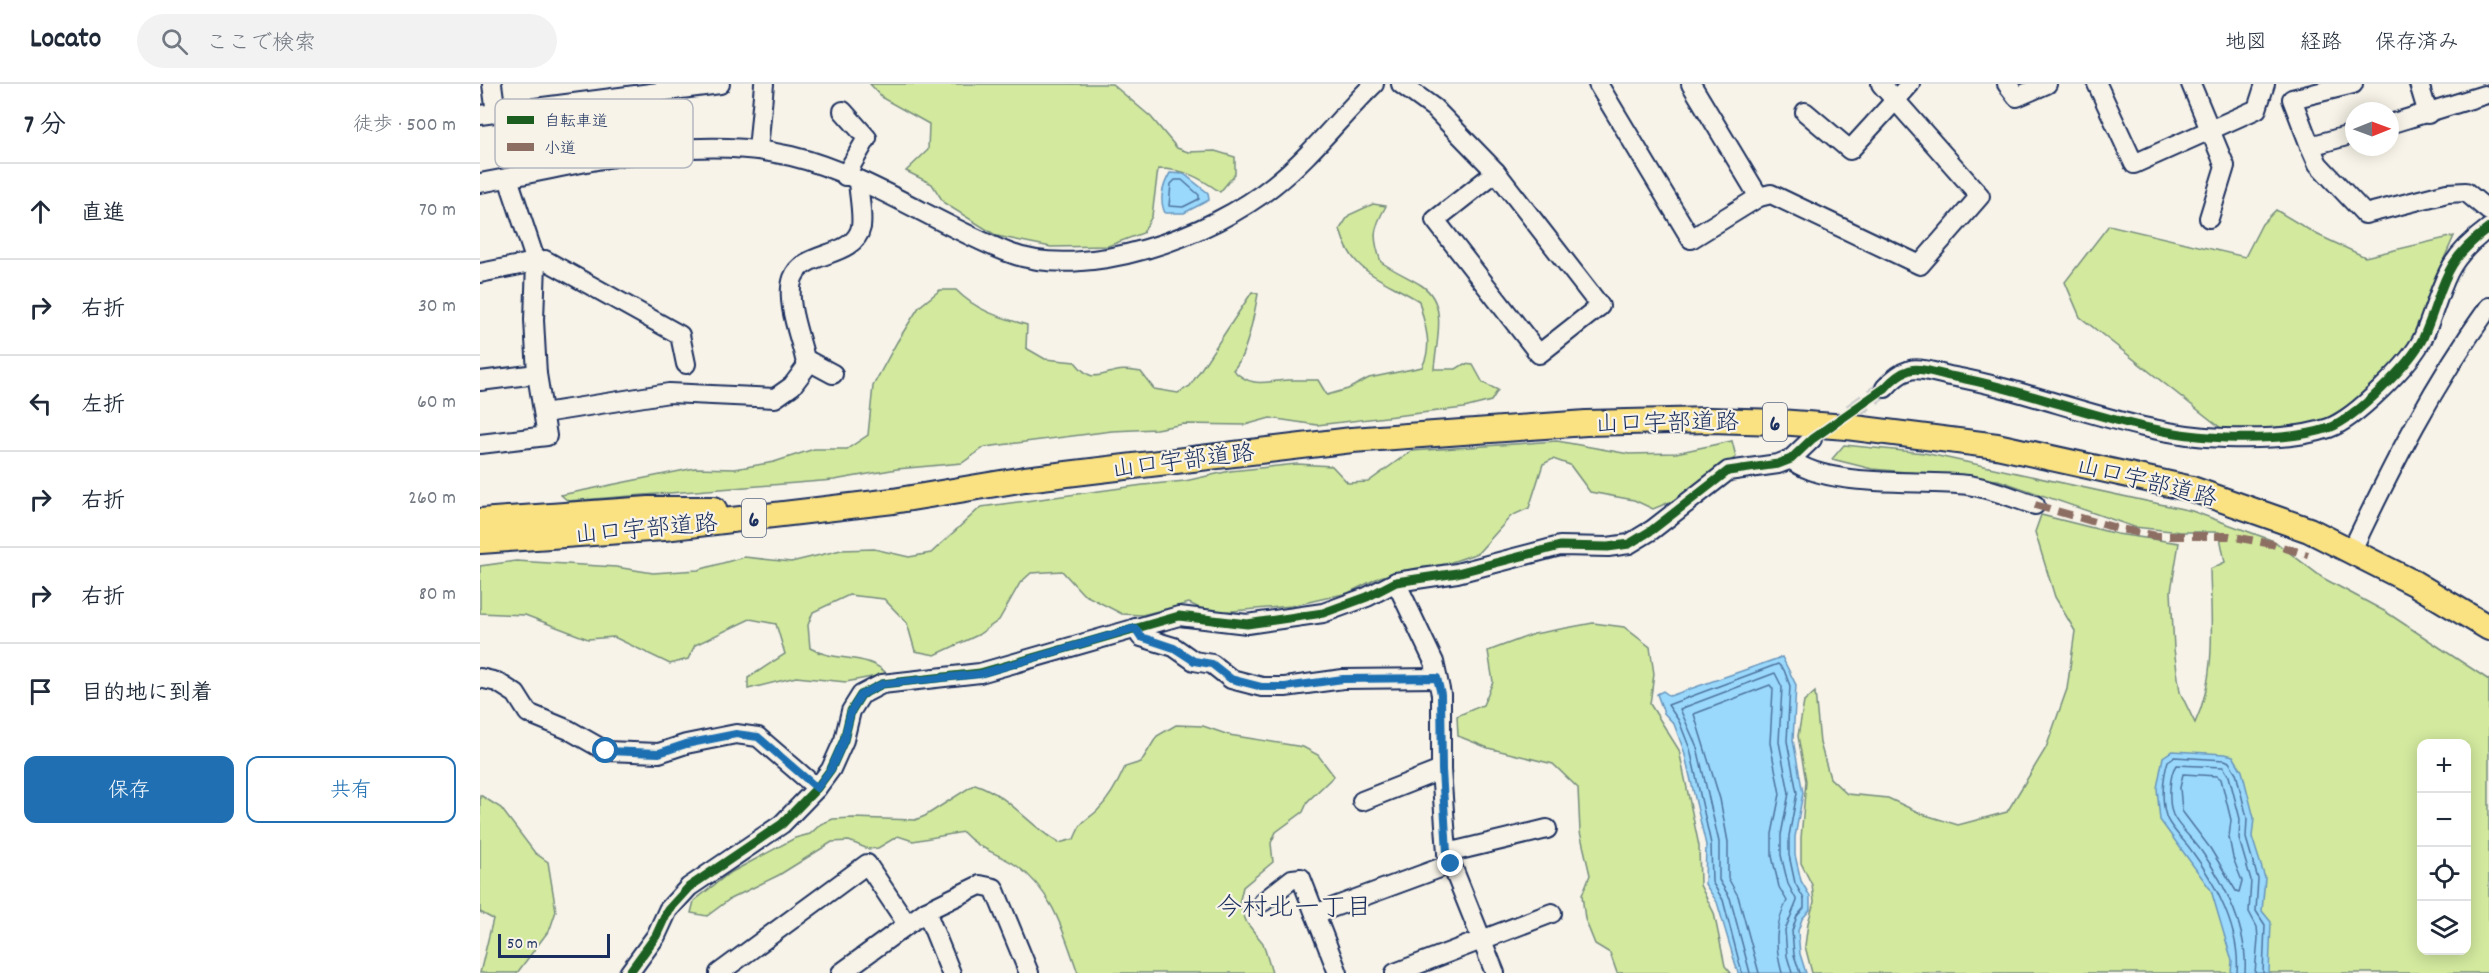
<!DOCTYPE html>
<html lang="ja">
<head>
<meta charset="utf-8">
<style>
  body { margin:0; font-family:Dekko,"Klee One",sans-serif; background:#f2f2f3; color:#1f2937 }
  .controls { position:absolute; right:18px; bottom:18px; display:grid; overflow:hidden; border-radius:12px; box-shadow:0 3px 15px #0003 }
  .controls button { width:54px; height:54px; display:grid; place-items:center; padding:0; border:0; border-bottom:2px solid #e0e1e3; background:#fff; color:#1f2937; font:30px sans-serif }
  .compass { position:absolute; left:1865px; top:18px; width:54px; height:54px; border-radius:50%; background:#fff; box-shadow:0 3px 15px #0003; rotate:89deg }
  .scale { position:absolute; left:18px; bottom:15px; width:112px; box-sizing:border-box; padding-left:6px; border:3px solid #1b2f5e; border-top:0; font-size:16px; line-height:21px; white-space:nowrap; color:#1b2f5e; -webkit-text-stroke:4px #f7f3e8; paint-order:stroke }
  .stop { position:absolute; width:18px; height:18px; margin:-14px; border:4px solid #1f6fb2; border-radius:50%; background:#fff }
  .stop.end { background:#1f6fb2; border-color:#fff; box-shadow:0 2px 6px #0008 }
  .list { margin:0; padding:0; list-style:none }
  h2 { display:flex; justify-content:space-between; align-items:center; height:78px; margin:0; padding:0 24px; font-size:26px }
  h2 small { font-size:20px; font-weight:400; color:#747a83 }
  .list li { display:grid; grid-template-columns:39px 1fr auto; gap:18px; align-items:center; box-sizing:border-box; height:96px; padding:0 24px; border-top:2px solid #e0e1e3 }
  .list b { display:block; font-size:22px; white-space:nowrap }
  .list em { font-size:20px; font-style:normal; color:#747a83 }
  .actions { display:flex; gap:12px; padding:18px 24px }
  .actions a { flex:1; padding:14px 0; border:2px solid #1f6fb2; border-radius:12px; text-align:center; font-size:21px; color:#1f6fb2 }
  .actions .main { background:#1f6fb2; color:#fff }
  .icon { flex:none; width:33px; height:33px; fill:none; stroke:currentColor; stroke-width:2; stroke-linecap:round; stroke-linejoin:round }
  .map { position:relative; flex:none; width:2009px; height:889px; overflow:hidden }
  header { display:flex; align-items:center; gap:36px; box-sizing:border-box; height:84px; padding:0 30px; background:#fff; border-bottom:2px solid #e0e1e3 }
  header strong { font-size:28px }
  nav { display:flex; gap:33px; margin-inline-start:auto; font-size:21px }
  .search { width:420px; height:54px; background:#f2f2f3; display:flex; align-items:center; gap:15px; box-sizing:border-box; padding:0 21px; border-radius:33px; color:#747a83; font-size:22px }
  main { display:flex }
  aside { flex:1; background:#fff }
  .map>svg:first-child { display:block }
</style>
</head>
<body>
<header>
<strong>Locato</strong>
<div class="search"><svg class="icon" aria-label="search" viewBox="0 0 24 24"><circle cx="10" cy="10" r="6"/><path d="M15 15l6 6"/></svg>ここで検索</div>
<nav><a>地図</a><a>経路</a><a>保存済み</a></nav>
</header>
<main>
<aside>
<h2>7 分<small>徒歩 · 500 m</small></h2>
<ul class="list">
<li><svg class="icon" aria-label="ahead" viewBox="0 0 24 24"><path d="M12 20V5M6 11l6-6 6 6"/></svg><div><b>直進</b></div><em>70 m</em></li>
<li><svg class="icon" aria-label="right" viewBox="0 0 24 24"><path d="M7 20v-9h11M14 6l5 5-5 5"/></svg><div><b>右折</b></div><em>30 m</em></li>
<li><svg class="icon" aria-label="left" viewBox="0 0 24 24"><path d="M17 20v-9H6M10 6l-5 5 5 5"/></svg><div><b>左折</b></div><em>60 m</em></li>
<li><svg class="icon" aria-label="right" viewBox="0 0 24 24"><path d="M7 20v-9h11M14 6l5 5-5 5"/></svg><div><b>右折</b></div><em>260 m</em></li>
<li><svg class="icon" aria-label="right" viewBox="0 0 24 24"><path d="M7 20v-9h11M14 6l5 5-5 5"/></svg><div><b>右折</b></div><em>80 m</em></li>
<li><svg class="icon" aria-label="arrive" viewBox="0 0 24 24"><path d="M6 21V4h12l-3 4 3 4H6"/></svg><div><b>目的地に到着</b></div></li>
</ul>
<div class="actions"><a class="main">保存</a><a>共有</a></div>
</aside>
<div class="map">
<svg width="2009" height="889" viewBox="0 0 2009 889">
  <rect width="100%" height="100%" fill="#f7f3e8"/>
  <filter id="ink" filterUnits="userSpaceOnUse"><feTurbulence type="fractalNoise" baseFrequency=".0167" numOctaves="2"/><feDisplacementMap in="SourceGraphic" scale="12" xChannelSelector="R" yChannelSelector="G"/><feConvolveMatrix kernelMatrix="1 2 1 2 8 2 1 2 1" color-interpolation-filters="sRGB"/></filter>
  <g filter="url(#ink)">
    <!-- green -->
    <g fill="#d2e99e" stroke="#768c7e" stroke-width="1.5" fill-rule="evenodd">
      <path d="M390,0h242l39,33 26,31 11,4 27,-1 20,6v17l-15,18c-21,-15 -36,-23 -62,-23l-6,47 -9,17 -35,13 -57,1 -54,-11 -53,-33 -12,-19 -26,-13 22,-21 1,-26 -45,-25z"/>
      <path d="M893,120l13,2c-13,23 -14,30 -5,56 13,9 27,15 40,23 28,18 15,57 13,84h22l8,-5 9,1 10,18 15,7 -7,11 -27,7 -147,17 -47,-7 -25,7 -61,-1 -28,5 -44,2 -127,16 -23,16 -65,6 -63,11 -266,21 -7,-6 134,-27 40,1 39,-7 40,-13h33l21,-14 5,-49 24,-44 22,-35 21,-17h16c21,21 43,27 71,35l-1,23 19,11 30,3c16,20 20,14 42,9 7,-2 17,0 24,1l13,17 24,4 12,-7 62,-94 6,2c-4,20 -11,62 -25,76 20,19 31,11 55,10 10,0 20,0 30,0l9,15 21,-6 21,-11 53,-11c12,-23 2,-43 -3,-66 -35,-22 -68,-27 -79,-72l9,-14z"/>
      <path d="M1796,126l40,24 49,23 89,-21 -21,48 -14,48 -19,31 -36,33 -45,27 -93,9 -146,-115 -15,-35 44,-57 136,32 17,-33z"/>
      <path d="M1077,357l72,13 47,-1 56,-12 4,16 -61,43 -22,9 -19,-9 -44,-8 -20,-27 -17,-6 -10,5 -14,44 -18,8 -33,37 -32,11 -41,6 -25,7 -32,16 -57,13 -81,7 -21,-10 -47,12 -20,-1 -39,-20 -21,-23 -31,2 -11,10 -21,37 -21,15 -43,20 -20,-4 -8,-28 -23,-24 -35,-4 -36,17 -5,13 2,23c25,15 57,4 77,26l-41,8 -50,-5 -48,12v-11l37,-24 -9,-30 -26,-5 -55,26 -7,14 -18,5 -56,-27 -26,2 -63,-24 -45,-2v-47l36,-5 100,6 37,6 45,-3 46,-13 47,5 50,-12 33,-1 35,8 22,-4 50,-46 162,-22 42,-4 45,-10 67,-7 35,2 16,17 20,-1 43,-31z"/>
      <path d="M1364,361l80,8 268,58 82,30 49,37 63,34 103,68v293h-677l-7,-27 3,-23 6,-21 -2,-17 -11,-22v-25l5,-57 -8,-45 6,-34 11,-10 5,51 10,35 17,16 41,4 34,16 36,11 49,-13 39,-64 21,-59 8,-58 -20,-34 -20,-65 6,-17 76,19 62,9 -8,48 3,58 6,43 15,31c22,-47 16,-103 15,-154l15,-7 -6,-30h-38l-47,-5 -136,-47 -126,-11 -40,-10zM1942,660h44v206h-44z"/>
      <path d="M1113,539l31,4 26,20 4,27 -4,30 29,46 20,96 1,39 14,28 11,53 6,7h-114l-7,-20 -15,-9 -10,-25 -3,-24 8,-20 -10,-43 -2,-44 -25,-24 -65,-16 -30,-12 -1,-20 26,-11 10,-23 -5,-31 46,-17z"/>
      <path d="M696,641l27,1 26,9 74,12 15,8 16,21 -26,25 -5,11 -27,20 -5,11 2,19 -30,25 -4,17 8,19 16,20 9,30h-194c-14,-39 -25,-82 -61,-107 -19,-13 -38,-16 -54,-34l-50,9 -15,-5 -20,12 -10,1 -19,-8 -17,1 -53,33 -49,24 -23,17 -16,-3 3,-12 34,-27 67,-36 15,-4 11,-10 12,-5 20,-1 62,2 10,-4 50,-32c34,11 54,42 84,59l15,-4c8,-19 8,-15 23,-28 13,-13 21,-28 28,-44l16,-5 16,-26z"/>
      <path d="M0,711l21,13 34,45 13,9 8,49 -6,18 -33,44h-37l13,-54 -13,-7z"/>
    </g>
    <!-- water -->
    <g fill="#9ad9fc" stroke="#6795bd" stroke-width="1.5">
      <path d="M690,89l14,1 24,19 1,7 -25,13h-19c-6,-13 -2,-28 5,-40z"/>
      <path d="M1302,573l14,28 -3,55 10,53 -8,44v18l6,26 9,15v14l-8,9 -4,12 2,23 6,19h-68l-21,-71 -12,-18 1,-39 -22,-94 -10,-27 -10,-11 -7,-19 6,-3 7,5z"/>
      <path d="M1692,667l53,3 8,2 9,15 12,47 -2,19 13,41 -3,33 9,11 -2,51h-38l1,-12 -21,-71 -51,-70 -3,-32 6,-31z"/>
    </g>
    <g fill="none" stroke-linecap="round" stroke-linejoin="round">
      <!-- shore -->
      <g stroke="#4e739d" stroke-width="1.5">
        <path d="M695,96h7l17,15v4l-16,8 -14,-1 2,-22z"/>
        <path d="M1703,690l34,2 4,3 10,41 -2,17 4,21 9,23 -3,11 -3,-1 -26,-43 -28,-37 -2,-23z"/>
        <path d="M1262,889l-19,-73 -11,-18 -1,-38 -21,-95 -11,-28 -11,-16 110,-41 6,6 6,16 -3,55 10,52 -8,43v19l6,28 9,16v9l-7,8 -5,15 2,24 6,18"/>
        <path d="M1270,889l-20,-75 -11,-18v-38l-22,-95 -17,-38 95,-36 7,14 -3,55 10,51 -8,42v20l7,29 9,17 -12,29 2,26 5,17"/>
        <path d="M1279,889l-21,-77 -10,-18v-36l-8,-43 -26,-85 76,-29 3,4 -3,54 10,51 -8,40v22l7,31 8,14c-13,24 -12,47 -5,72"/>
        <path d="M1757,889c4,-42 -22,-91 -46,-123 -7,-10 -22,-23 -25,-34 -5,-16 -3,-39 2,-55l6,-4 51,3 4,2 7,11 11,45 -1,20 12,41 -2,32 9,14 -2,48"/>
        <path d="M1765,889c3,-42 -19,-88 -43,-121 -8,-12 -23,-24 -29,-37 -5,-12 -4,-40 3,-50l47,2 6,9 11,43 -1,20 12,41 -2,32 8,15 1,11 -3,35"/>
      </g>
      <!-- minor-tunnel -->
      <path stroke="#cbcccc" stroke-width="18" stroke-dasharray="18 9" stroke-linecap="butt" d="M1349,344l56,-40"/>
      <!-- minor casing -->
      <g stroke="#1b2f5e" stroke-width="22">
        <g id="minor">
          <path d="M12,0l4,29"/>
          <path d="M921,0l33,24 62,64"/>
          <path d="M1118,0l93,155 68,-42 12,-3 149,71 60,-69 -99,-112"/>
          <path d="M1211,0l68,113"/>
          <path d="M1527,0l10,13 30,-13"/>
          <path d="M1617,0l37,80 123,-55 8,-25"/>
          <path d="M1711,0l34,82 -16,52"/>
          <path d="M1939,0l9,30"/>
          <path d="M363,27l24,27 -22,38"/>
          <path d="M1325,28l45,38 60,-66"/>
          <path d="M0,31l240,-31"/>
          <path d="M1910,40l94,-29"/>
          <path d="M1874,50l-44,12 8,18 47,50 82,-21 19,-1 23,19"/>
          <path d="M1830,62l-18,-47 61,-15"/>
          <path d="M278,66l6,-66"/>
          <path d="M1016,88l104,134 -61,48 -104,-134z"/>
          <path d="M0,99c101,-18 209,-51 311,-27 75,18 145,68 216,96 77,31 206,-17 267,-67 37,-29 66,-68 100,-101"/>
          <path d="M0,189l65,-13 135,75 6,29"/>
          <path d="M353,290l-28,-15c-5,-23 -20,-58 -12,-81 10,-28 61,-19 68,-51 2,-13 -2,-31 -3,-46"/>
          <path d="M0,297l57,-7"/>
          <path d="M1405,304c6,-7 15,-15 25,-18 10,-3 30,4 40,6 91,16 184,60 275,62 31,1 75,0 104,-10 26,-9 82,-65 94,-90 22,-51 17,-74 66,-110"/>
          <path d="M64,329l125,-20 106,5 17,-12 18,-24"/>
          <path d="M0,360l67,-8 -10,-62 -3,-54 2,-58 -28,-84"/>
          <path d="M1311,375c34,30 131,20 177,26 23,3 45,13 67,20"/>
          <path d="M1872,466c40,-84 82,-167 137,-243"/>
          <path d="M916,498l38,80 7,32v76l6,83 48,120"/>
          <path d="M655,544l6,9 33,10 20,14 18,3 19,15 31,8h23l58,-8 94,-1"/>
          <path d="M0,594l17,4 19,12 12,19 41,17 37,21 53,2 27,-9 50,-10 22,3 59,51"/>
          <path d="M882,717l79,-31"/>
          <path d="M967,769l100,-24"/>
          <path d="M783,818l29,-23 9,-1 37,95"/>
          <path d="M446,827l25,62"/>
          <path d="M835,830l136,-50"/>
          <path d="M149,889l27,-37 12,-26 21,-23 93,-63 35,-36 14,-19 13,-29 7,-29 10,-16 21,-11 98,-11 199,-57 68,8 76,-11 44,-16 29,-15 61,-9 103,-27 48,1 21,-3 23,-14 76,-59 50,-7 13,-5 21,-20"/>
          <path d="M239,889l148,-109 40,60"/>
          <path d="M361,889l85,-62 54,-26 14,3 35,85"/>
          <path d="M915,889l157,-60"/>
        </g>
      </g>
      <!-- major casing -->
      <g stroke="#1b2f5e" stroke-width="28">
        <g id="major">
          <path d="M0,437l169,-12h65"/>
          <path d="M0,457l184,-13 229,-27 132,-22 327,-39 234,-17 124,-3 69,2 68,5 150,19 195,43 117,41 105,53 75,45"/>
        </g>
      </g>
      <!-- minor -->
      <use href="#minor" stroke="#f7f3e8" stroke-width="18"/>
      <!-- major -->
      <use href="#major" stroke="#fae181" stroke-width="24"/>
      <!-- quiet -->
      <path stroke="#8d6e63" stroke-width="8" stroke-dasharray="15 8" stroke-linecap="butt" d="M1555,421l85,24 37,7h72l43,8 36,11"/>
      <!-- cycleway casing -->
      <g stroke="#f7f3e8" stroke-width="13">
        <path id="cycleway" d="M149,889l27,-37 12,-26 21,-23 93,-63 35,-36 14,-19 13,-29 7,-29 10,-16 21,-11 98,-11 199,-57 68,8 76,-11 44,-16 29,-15 61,-9 103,-27 48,1 21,-3 23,-14 76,-59 50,-7 13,-5 21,-20 73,-51c6,-7 15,-15 25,-18 10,-3 30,4 40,6 91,16 184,60 275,62 31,1 75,0 104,-10 26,-9 82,-65 94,-90 22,-51 17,-74 66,-110"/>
      </g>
      <!-- cycleway -->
      <use href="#cycleway" stroke="#1b5e20" stroke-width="9"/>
    </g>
  </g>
  <g fill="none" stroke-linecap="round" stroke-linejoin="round" filter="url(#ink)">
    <!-- route -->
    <path stroke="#1f6fb2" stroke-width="8" d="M126,667l53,2 27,-9 50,-10 22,3 59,51 14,-19 13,-29 7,-29 10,-16 21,-11 98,-10 155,-46 6,9 33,11 20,13 18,3 19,15 31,8h23l58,-8 94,-1 4,16 1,76 5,83 4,11"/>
  </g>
  <g text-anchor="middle" stroke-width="4.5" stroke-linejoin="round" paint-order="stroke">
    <!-- shield labels -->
    <g fill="#f7f3e8" stroke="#5d6a87" stroke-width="1.5">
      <rect x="1283" y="319" width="24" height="38" rx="4.5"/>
      <rect x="262" y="415" width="24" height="38" rx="4.5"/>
    </g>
    <g font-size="22" font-weight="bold" fill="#1b2f5e">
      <text x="1295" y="346">6</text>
      <text x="274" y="442">6</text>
    </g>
    <!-- street labels -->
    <g font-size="24" fill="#1b2f5e" stroke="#f7f3e8">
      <text transform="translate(1187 338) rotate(-1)" y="8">山口宇部道路</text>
      <text transform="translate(703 376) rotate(-7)" y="8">山口宇部道路</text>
      <text transform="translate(1667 397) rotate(14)" y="8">山口宇部道路</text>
      <text transform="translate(166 444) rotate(-5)" y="8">山口宇部道路</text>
    </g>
    <!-- neighbourhood labels -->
    <g font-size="26" fill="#1b2f5e" stroke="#f7f3e8">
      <text x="814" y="831">今村北一丁目</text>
    </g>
  </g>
  <!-- legend -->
  <rect x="15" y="15" width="198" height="69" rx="9" fill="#f7f3e8" stroke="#b5b8bf" stroke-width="1.5"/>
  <rect x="27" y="32" width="27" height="8" fill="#1b5e20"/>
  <rect x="27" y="59" width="27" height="8" fill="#8d6e63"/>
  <g font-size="16" fill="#1b2f5e">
    <text x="64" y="42">自転車道</text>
    <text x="64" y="69">小道</text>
  </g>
</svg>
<div class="controls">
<button>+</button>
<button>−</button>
<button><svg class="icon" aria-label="locate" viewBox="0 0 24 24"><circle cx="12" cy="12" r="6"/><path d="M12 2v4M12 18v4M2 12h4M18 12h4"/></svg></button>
<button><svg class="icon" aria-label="layers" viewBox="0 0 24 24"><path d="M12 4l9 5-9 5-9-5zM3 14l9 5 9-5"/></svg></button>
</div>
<svg class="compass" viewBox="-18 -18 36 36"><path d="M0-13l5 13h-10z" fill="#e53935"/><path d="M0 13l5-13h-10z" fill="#747a83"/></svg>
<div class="scale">50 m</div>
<div class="stop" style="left:126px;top:667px"></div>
<div class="stop end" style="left:971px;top:780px"></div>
</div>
</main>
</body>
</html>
